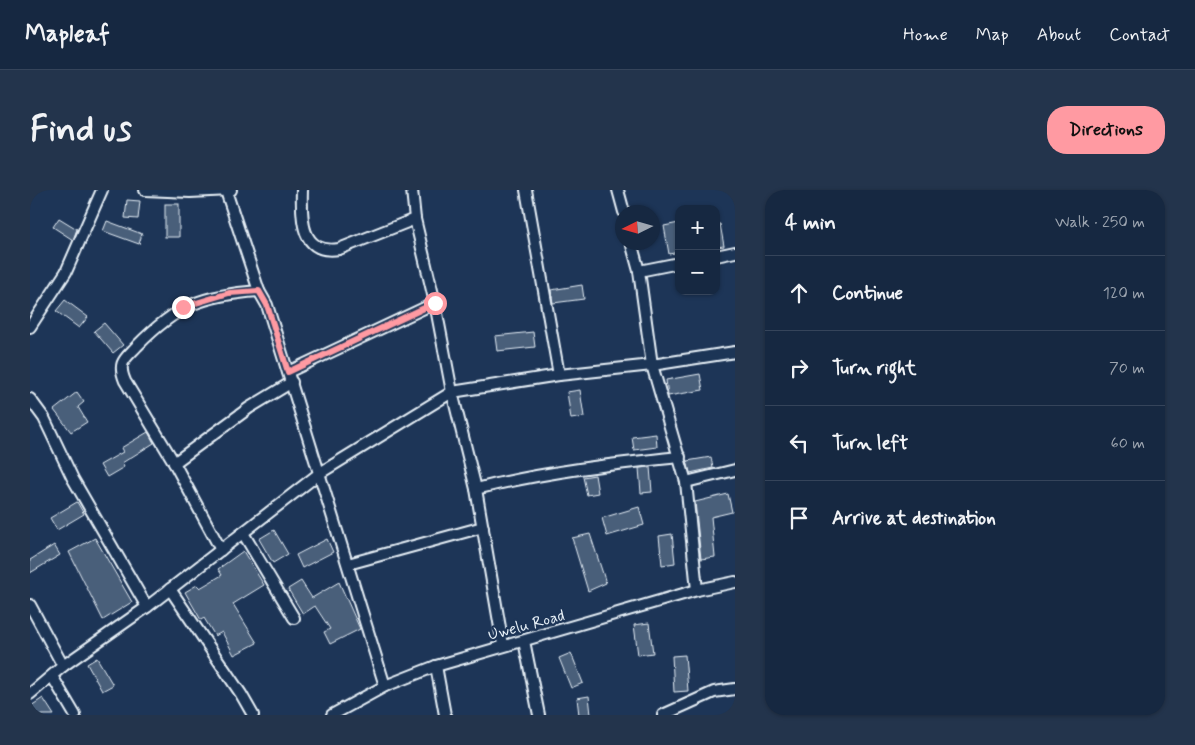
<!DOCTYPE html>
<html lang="en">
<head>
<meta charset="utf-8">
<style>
  body { margin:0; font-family:Mynerve,sans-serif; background:#23344c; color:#f1f3f6 }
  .controls { position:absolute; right:15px; top:15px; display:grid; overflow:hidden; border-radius:10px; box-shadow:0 1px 4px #0004 }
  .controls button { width:45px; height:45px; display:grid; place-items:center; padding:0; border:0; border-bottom:1px solid #35445a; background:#162841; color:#f1f3f6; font:25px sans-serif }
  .compass { position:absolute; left:585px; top:15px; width:45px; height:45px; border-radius:50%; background:#162841; box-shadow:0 1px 4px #0004; rotate:265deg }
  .stop { position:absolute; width:15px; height:15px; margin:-11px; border:4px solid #ff9aa2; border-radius:50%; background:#fff }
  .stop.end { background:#ff9aa2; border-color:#fff; box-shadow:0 1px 5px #0008 }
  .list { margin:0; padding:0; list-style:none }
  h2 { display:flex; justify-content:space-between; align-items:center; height:65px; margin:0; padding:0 20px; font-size:21px }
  h2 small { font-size:16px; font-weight:400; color:#9ea6b1 }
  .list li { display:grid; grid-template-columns:32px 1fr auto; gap:15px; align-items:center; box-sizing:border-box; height:75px; padding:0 20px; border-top:1px solid #35445a }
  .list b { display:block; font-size:19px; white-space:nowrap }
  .list em { font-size:16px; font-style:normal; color:#9ea6b1 }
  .icon { flex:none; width:28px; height:28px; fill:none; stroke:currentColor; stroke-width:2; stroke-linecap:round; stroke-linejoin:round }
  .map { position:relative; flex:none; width:705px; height:525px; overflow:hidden; border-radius:20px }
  header { display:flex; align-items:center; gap:30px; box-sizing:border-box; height:70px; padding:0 25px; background:#162841; border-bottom:1px solid #35445a }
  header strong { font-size:24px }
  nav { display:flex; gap:28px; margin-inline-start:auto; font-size:18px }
  .intro { display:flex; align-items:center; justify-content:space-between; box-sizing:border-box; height:120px; padding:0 30px }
  h1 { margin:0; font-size:35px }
  .button { padding:12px 22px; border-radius:20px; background:#ff9aa2; color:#111; font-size:18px; font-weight:700 }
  main { display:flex; gap:30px; padding:0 30px }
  aside { flex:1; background:#162841; border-radius:20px; box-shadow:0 1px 4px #0004 }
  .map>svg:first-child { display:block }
</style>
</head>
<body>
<header>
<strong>Mapleaf</strong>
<nav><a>Home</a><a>Map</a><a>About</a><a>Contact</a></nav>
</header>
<div class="intro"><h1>Find us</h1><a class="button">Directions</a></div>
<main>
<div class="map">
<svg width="705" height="525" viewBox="0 0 705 525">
  <rect width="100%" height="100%" fill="#1d3557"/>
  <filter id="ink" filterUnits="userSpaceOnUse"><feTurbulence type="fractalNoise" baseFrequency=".02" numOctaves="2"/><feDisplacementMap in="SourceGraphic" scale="10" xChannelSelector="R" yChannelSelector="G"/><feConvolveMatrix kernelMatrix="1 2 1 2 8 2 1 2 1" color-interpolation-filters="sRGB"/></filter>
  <g filter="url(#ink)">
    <!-- building -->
    <g fill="#495e7a" stroke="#e8f1f8">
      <path d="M97,10l13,1 -2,18 -13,-1z"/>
      <rect x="135" y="14" width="14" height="33"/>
      <path d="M29,28l18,11 -4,11 -20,-13z"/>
      <path d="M77,31l35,13 -3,10 -36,-13z"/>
      <path d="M649,33v29l-10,2 -5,-28z"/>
      <path d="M686,34h4l4,22 -8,1z"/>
      <path d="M552,95l2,14 -31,4 -2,-13z"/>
      <path d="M35,110l23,17 -9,11 -23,-17z"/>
      <path d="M74,133l19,22 -10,8 -19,-22z"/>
      <path d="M503,142l2,15 -38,4 -2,-15z"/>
      <path d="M670,184l3,16 -35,6 -2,-16z"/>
      <path d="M550,200l4,27 -13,2 -4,-27z"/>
      <path d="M47,202l7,10 -6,5 9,15 -16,10 -17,-22z"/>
      <path d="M118,242l6,11 -32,20 2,4 -17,10 -7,-12 23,-13 -2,-4z"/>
      <path d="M626,244l1,13 -23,3 -2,-13z"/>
      <path d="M681,267l2,11 -23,5 -3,-12z"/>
      <path d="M620,277l2,25 -11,1 -2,-25z"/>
      <path d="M565,285l3,18 -11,2 -4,-18z"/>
      <path d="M698,304l4,18 -21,5 4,40 -14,2 -6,-57z"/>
      <path d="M47,312l7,12 -27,16 -7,-12z"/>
      <path d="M609,317l5,18 -37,11 -5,-18z"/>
      <path d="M244,340l14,24 -15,9 -14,-24z"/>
      <path d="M560,344l16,49 -18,8 -16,-53z"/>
      <path d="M642,344l3,29 -13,2 -3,-29z"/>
      <path d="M65,348l37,64 -29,18 -34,-68z"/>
      <path d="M297,349l6,13 -31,16 -6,-13z"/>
      <path d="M24,355l6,10 -30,18v-13z"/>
      <path d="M213,361l21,34 -31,19 24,39 -23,12 -12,-23 -7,4 -11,-18 -3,2 -16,-28 12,-7 3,3 22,-13 -4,-6z"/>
      <path d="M271,391l11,17 27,-16 21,47 -30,15 -6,-12 6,-3 -15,-23 -12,8 -15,-25z"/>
      <path d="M619,433l4,30 -15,2 -4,-30z"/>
      <path d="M541,463l12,30 -12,5 -12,-30z"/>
      <path d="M655,465l3,36 -14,1 -2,-36z"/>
      <path d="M67,468l16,27 -11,6 -15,-27z"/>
      <path d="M559,506l2,19h-12l-2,-17z"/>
      <path d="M13,508l11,17h-18l-5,-9z"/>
    </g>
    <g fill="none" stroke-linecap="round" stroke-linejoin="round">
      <!-- minor casing -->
      <g stroke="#e8f1f8" stroke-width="14">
        <g id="minor">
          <path d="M115,0l45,2 41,-2"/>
          <path d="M272,0c-1,29 -1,65 37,59l76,-30"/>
          <path d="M382,0l3,29 20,84 17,89 24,97 27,156"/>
          <path d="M496,0l33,185"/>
          <path d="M588,0l6,22"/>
          <path d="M196,1l33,100 8,14 118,381"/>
          <path d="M601,52l8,29 13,94 34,117 11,108"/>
          <path d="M686,66l19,-4"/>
          <path d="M609,81l40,-8"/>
          <path d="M0,137l36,-55 36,-82"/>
          <path d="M258,182l147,-69"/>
          <path d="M0,209l14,19 29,61 74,128"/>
          <path d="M144,273l75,-55 43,-26"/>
          <path d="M656,292l49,-12"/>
          <path d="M446,299c68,-17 135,-25 204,-32"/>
          <path d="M213,343l51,85"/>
          <path d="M191,360l-49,-91 -47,-78c-8,-19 0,-22 12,-35 40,-41 66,-51 122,-55"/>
          <path d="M318,374l135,-37"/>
          <path d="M140,399l71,105 12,21"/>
          <path d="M0,415l33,61"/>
          <path d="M494,451l15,74"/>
          <path d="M406,476l9,49"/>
          <path d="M22,486l23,39"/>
          <path d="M0,504l33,-28 84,-59 173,-134 132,-81 107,-17 93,-10 83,-13"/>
          <path d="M302,525l53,-29 51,-20 261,-76 38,-8"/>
          <path d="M633,525l51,-23 21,-3"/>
        </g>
      </g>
      <!-- minor -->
      <use href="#minor" stroke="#1d3557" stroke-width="10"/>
    </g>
  </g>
  <g fill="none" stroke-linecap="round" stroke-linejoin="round" filter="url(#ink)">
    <!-- route -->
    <path stroke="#ff9aa2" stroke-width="6" d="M153,117l46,-14 30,-2 8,14 21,67 147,-69"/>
  </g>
  <g text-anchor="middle" stroke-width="4.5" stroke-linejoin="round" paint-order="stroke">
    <!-- street labels -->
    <g font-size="16" fill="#e8f1f8" stroke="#1d3557">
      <text transform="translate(496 434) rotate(-15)" y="6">Uwelu Road</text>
    </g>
  </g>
</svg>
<div class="controls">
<button>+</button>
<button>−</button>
</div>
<svg class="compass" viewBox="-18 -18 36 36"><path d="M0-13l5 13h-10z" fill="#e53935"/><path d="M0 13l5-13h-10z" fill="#9ea6b1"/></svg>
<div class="stop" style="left:405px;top:113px"></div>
<div class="stop end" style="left:153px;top:117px"></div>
</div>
<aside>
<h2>4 min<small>Walk · 250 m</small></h2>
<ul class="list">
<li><svg class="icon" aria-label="ahead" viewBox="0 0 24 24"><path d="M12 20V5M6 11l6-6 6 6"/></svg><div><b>Continue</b></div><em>120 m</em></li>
<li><svg class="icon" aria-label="right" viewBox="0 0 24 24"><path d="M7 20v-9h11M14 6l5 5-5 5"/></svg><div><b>Turn right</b></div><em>70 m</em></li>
<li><svg class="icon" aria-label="left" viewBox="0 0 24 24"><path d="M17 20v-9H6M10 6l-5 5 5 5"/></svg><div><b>Turn left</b></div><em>60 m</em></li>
<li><svg class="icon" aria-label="arrive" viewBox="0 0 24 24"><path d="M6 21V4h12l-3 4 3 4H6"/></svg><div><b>Arrive at destination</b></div></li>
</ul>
</aside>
</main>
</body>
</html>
